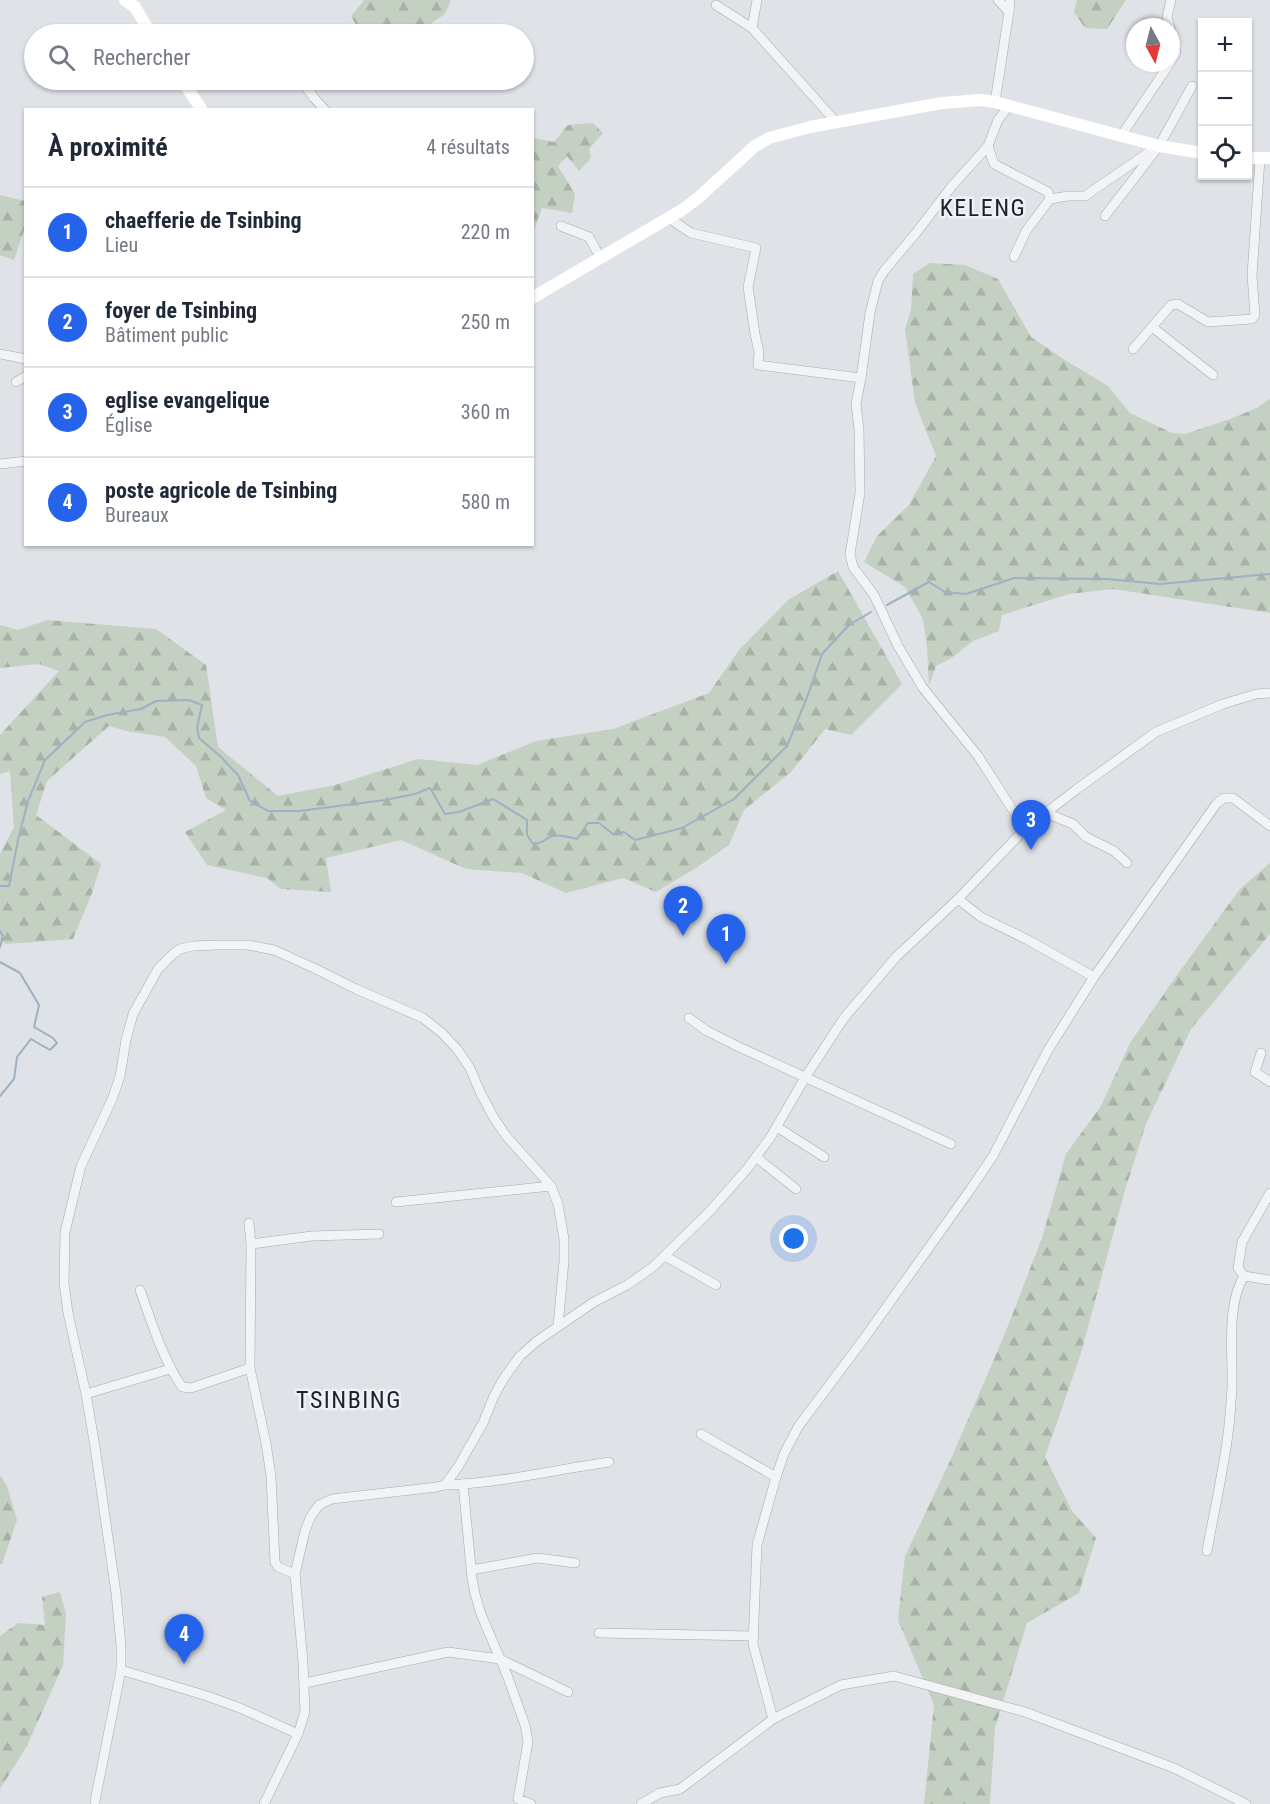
<!DOCTYPE html>
<html lang="fr">
<head>
<meta charset="utf-8">
<style>
  body { margin:0; font-family:"Roboto Condensed",sans-serif; background:#f2f2f3; color:#1f2937 }
  .controls { position:absolute; right:18px; top:18px; display:grid; overflow:hidden; border-radius:0px; box-shadow:0 2px 4px #0004 }
  .controls button { width:54px; height:54px; display:grid; place-items:center; padding:0; border:0; border-bottom:2px solid #e0e1e3; background:#fff; color:#1f2937; font:30px sans-serif }
  .compass { position:absolute; left:1126px; top:18px; width:54px; height:54px; border-radius:50%; background:#fff; box-shadow:0 2px 4px #0004; rotate:173deg }
  .you { position:absolute; left:794px; top:1239px; width:21px; height:21px; margin:-15px; border:4px solid #fff; border-radius:50%; background:#1a73e8; box-shadow:0 0 0 9px #1a73e833 }
  .badge { display:grid; place-items:center; width:39px; height:39px; border-radius:50%; background:#2563eb; color:#fff; font-size:20px; font-weight:700 }
  .pin { position:absolute; translate:-50% -50px; filter:drop-shadow(0 2px 3px #0008) }
  .pin::after { content:''; position:absolute; top:32px; width:21px; height:18px; background:inherit; clip-path:polygon(0 0,100% 0,50% 100%) }
  .list { margin:0; padding:0; list-style:none }
  h2 { display:flex; justify-content:space-between; align-items:center; height:78px; margin:0; padding:0 24px; font-size:26px }
  h2 small { font-size:20px; font-weight:400; color:#747a83 }
  .list li { display:grid; grid-template-columns:39px 1fr auto; gap:18px; align-items:center; box-sizing:border-box; height:90px; padding:0 24px; border-top:2px solid #e0e1e3 }
  .list b { display:block; font-size:22px; white-space:nowrap }
  .list p { margin:0; font-size:20px; white-space:nowrap; color:#747a83 }
  .list em { font-size:20px; font-style:normal; color:#747a83 }
  .icon { flex:none; width:33px; height:33px; fill:none; stroke:currentColor; stroke-width:2; stroke-linecap:round; stroke-linejoin:round }
  .map { position:relative; flex:none; width:1270px; height:1804px; overflow:hidden }
  .search { position:absolute; background:#fff; box-shadow:0 2px 4px #0004; left:24px; top:24px; width:510px; height:66px; display:flex; align-items:center; gap:15px; box-sizing:border-box; padding:0 21px; border-radius:33px; color:#747a83; font-size:22px }
  .panel { position:absolute; background:#fff; box-shadow:0 2px 4px #0004; left:24px; top:108px; width:510px; height:438px; border-radius:0px }
  .map>svg:first-child { display:block }
</style>
</head>
<body>
<div class="map">
<svg width="1270" height="1804" viewBox="0 0 1270 1804">
  <defs>
    <pattern id="forest-firs" width="22" height="20" patternUnits="userSpaceOnUse" patternTransform="scale(1.5)"><rect width="22" height="20" fill="#c4d0c1"/><path d="M5 1l3.5 6h-7zM16 11l3.5 6h-7z" fill="#a8b3a7"/></pattern>
  </defs>
  <rect width="100%" height="100%" fill="#dfe2e7"/>
  <!-- forest -->
  <g fill="url(#forest-firs)">
    <path d="M364,0h87l-6,14 -29,20h-55l-10,-18z"/>
    <path d="M1077,0h49l-19,29 -22,-1 -11,-16z"/>
    <path d="M593,123l10,10 -14,16 2,9 -12,13 -12,-15 -9,10 17,28 -3,19 -30,-5 -9,24v-94l21,4 14,-17z"/>
    <path d="M0,195l25,6v26l-11,33 -14,-5z"/>
    <path d="M930,263l35,2 33,14 33,58 37,25 40,24 22,27 42,20 13,1 45,-15 27,-11 13,-9v214l-157,-24 -44,5 -67,21 -3,16 -26,10 -20,16 -17,9 -7,19 -2,-38 -4,-28 -18,-32 -41,-25 13,-26 32,-31 27,-49 -21,-53 -10,-74 6,-20 2,-35z"/>
    <path d="M838,571l64,113 -51,51 -26,-6 -34,43 -47,38 -15,35 -33,23 -40,24 -33,-14 -57,15 -44,-20 -56,-4 -65,-29 -75,18 5,34 -50,-3 -14,-11 -60,-13 -22,-33 41,-22 -20,-12 -10,-32 -31,-29 -39,-6 -17,-5 -62,55 -11,34 65,49 -9,29 -19,46 -67,5 -6,-4v-86l14,-27 -4,-56 -10,3v-39l59,-64 -20,-7 -39,4v-43l18,5 29,-10 109,9 50,36 12,82 60,49 57,-11 83,-26 59,6 59,-24 77,-12 96,-36 30,-43 49,-50z"/>
    <path d="M1270,863v71l-79,95 -45,95 -21,66 -44,163 -36,104 27,54 24,27 -17,55 -52,30 -32,105 -5,76h-66l10,-99 -36,-85 7,-64 45,-95 54,-125 38,-98 24,-84 35,-48 29,-63 47,-68 63,-86z"/>
    <path d="M0,1475l7,11 10,34 -15,44h-2z"/>
    <path d="M60,1592l6,22 -3,51 -36,81 -27,43v-153l18,-13 27,2 -3,-28z"/>
  </g>
  <g fill="none" stroke-linecap="round" stroke-linejoin="round">
    <!-- stream -->
    <g stroke="#9db0c4" stroke-width="2">
      <path d="M887,605l42,-23 16,10 21,2 48,-16 93,1 53,5 110,-10"/>
      <path d="M0,886h9l9,-46 10,-39 17,-41 40,-38 22,-7 34,-6 15,-8 33,-1 13,5 -5,23 2,10 22,19 17,18 12,26 18,10h31l86,-11 30,-6 15,-6 15,26 14,-2 34,-13 34,21v15l6,9c13,-1 10,-5 19,-8 7,-2 18,1 25,3l11,-16h11l14,11 11,-2 11,8 47,-12 52,-29 53,-53 21,-51 14,-41 27,-29 22,-13"/>
      <path d="M0,931l3,5 -3,11"/>
      <path d="M0,962l20,11 19,32 -5,22 19,11 4,5 -7,7 -19,-11 -14,18 -3,22 -14,17"/>
    </g>
    <!-- street casing -->
    <g stroke="#a5a9b0" stroke-width="10">
      <g id="street">
        <path d="M716,5l36,23 85,95"/>
        <path d="M1009,12l1,-12"/>
        <path d="M1170,27l-3,-10 4,-17"/>
        <path d="M752,28l5,-28"/>
        <path d="M1171,32l5,21 -5,8"/>
        <path d="M301,80l13,18 11,12"/>
        <path d="M995,102l14,-90 -11,-12"/>
        <path d="M1009,106l-11,14 -10,26 -36,40 -36,47 -32,38 -6,10 -8,32 -9,65 -5,26 3,25 1,64 -10,61 3,13 21,28 24,51 25,42 55,68 47,73"/>
        <path d="M1121,136l49,-73"/>
        <path d="M988,146l6,18 54,28 2,7 -24,32 -12,26"/>
        <path d="M1050,199l18,-3h17l67,-46"/>
        <path d="M1105,216l54,-70 33,-60"/>
        <path d="M669,218l22,15 65,15 -8,39 7,47 4,18 -1,13 103,13"/>
        <path d="M561,226l28,11 11,20"/>
        <path d="M1152,327l61,48"/>
        <path d="M1133,349l38,-44 7,-1 30,18 44,-3 3,-4 -3,-40 8,-116"/>
        <path d="M0,354l26,5"/>
        <path d="M16,382l10,-6"/>
        <path d="M0,464l26,-3"/>
        <path d="M1046,813l27,11 13,13 28,14 13,12"/>
        <path d="M1094,977l123,-174 7,-5h9l37,28"/>
        <path d="M689,1018l18,13 30,15 214,98"/>
        <path d="M1261,1053l-6,19 15,10"/>
        <path d="M777,1127l47,30"/>
        <path d="M756,1157l40,32"/>
        <path d="M1270,1193l-28,49 -4,26 6,8 26,4"/>
        <path d="M396,1202l155,-16"/>
        <path d="M249,1223l2,21 -1,124 16,75 5,33 4,86 3,5 17,7"/>
        <path d="M251,1244l61,-8 67,-2"/>
        <path d="M665,1256l51,29"/>
        <path d="M140,1290c12,33 22,67 42,97l9,1 59,-20"/>
        <path d="M86,1394l84,-25"/>
        <path d="M701,1434l75,43"/>
        <path d="M463,1484l9,94 3,16 6,20 26,61 18,50 3,17 -10,57 13,5"/>
        <path d="M445,1485c55,-2 109,-15 164,-23"/>
        <path d="M1207,1551c7,-39 16,-78 21,-117 2,-15 3,-31 4,-46 1,-34 -6,-83 12,-112"/>
        <path d="M471,1570l67,-12 37,5"/>
        <path d="M599,1633l155,3"/>
        <path d="M121,1670v-25l-5,-52 -21,-146 -9,-53 -18,-81 -4,-30 1,-51 16,-66 32,-69 7,-21 6,-36 7,-26 25,-45 15,-15 7,-5 13,-3 24,-1h31l26,5 42,19 40,20 67,29 19,15 15,16 13,19 11,26 13,24 13,19 44,49 7,18 6,35v22l-6,65"/>
        <path d="M305,1683l143,-31 52,7 68,33"/>
        <path d="M773,1719l68,-34 53,-9 131,36 149,56 72,36"/>
        <path d="M95,1801l26,-131 86,26 33,12 58,26"/>
        <path d="M264,1804l34,-70 7,-22 -2,-50 -8,-88 10,-43 6,-15 8,-11 13,-6 105,-12 8,-2 13,-18 25,-44 11,-27 10,-18 16,-22 17,-15 57,-39 33,-17 26,-18 57,-56 37,-42 23,-31 36,-62 38,-58 52,-61 62,-58 67,-70 52,-40 79,-57 67,-28 33,-10 14,-1"/>
        <path d="M641,1804l19,-11 20,-4 93,-70 -20,-75 4,-99 19,-68 8,-23 14,-27 65,-87 107,-150 23,-34 55,-106 46,-73 -66,-37 -47,-23 -23,-18"/>
      </g>
    </g>
    <!-- street -->
    <use href="#street" stroke="#f1f3f5" stroke-width="9"/>
    <!-- secondary -->
    <g stroke="#fff" stroke-width="12">
      <path d="M125,0l10,7 16,27"/>
      <path d="M182,80l20,30"/>
      <path d="M1248,158h22"/>
      <path d="M532,298l150,-88 16,-12 57,-52 14,-8 41,-11 132,-24 39,-3 14,2 164,44 43,7"/>
    </g>
  </g>
  <g text-anchor="middle" stroke-width="5" stroke-linejoin="round" paint-order="stroke">
    <!-- quarter labels -->
    <g font-size="24" letter-spacing="1.5" fill="#1b212d" stroke="#eef1f5">
      <text x="983" y="216">KELENG</text>
      <text x="349" y="1408">TSINBING</text>
    </g>
  </g>
</svg>
<div class="controls">
<button>+</button>
<button>−</button>
<button><svg class="icon" aria-label="locate" viewBox="0 0 24 24"><circle cx="12" cy="12" r="6"/><path d="M12 2v4M12 18v4M2 12h4M18 12h4"/></svg></button>
</div>
<svg class="compass" viewBox="-18 -18 36 36"><path d="M0-13l5 13h-10z" fill="#e53935"/><path d="M0 13l5-13h-10z" fill="#747a83"/></svg>
<div class="you"></div>
<div class="pin badge" style="left:726px;top:964px">1</div>
<div class="pin badge" style="left:683px;top:936px">2</div>
<div class="pin badge" style="left:1031px;top:850px">3</div>
<div class="pin badge" style="left:184px;top:1664px">4</div>
<div class="search"><svg class="icon" aria-label="search" viewBox="0 0 24 24"><circle cx="10" cy="10" r="6"/><path d="M15 15l6 6"/></svg>Rechercher</div>
<section class="panel">
<h2>À proximité<small>4 résultats</small></h2>
<ul class="list">
<li><span class="badge">1</span><div><b>chaefferie de Tsinbing</b><p>Lieu</p></div><em>220 m</em></li>
<li><span class="badge">2</span><div><b>foyer de Tsinbing</b><p>Bâtiment public</p></div><em>250 m</em></li>
<li><span class="badge">3</span><div><b>eglise evangelique</b><p>Église</p></div><em>360 m</em></li>
<li><span class="badge">4</span><div><b>poste agricole de Tsinbing</b><p>Bureaux</p></div><em>580 m</em></li>
</ul>
</section>
</div>
</body>
</html>
